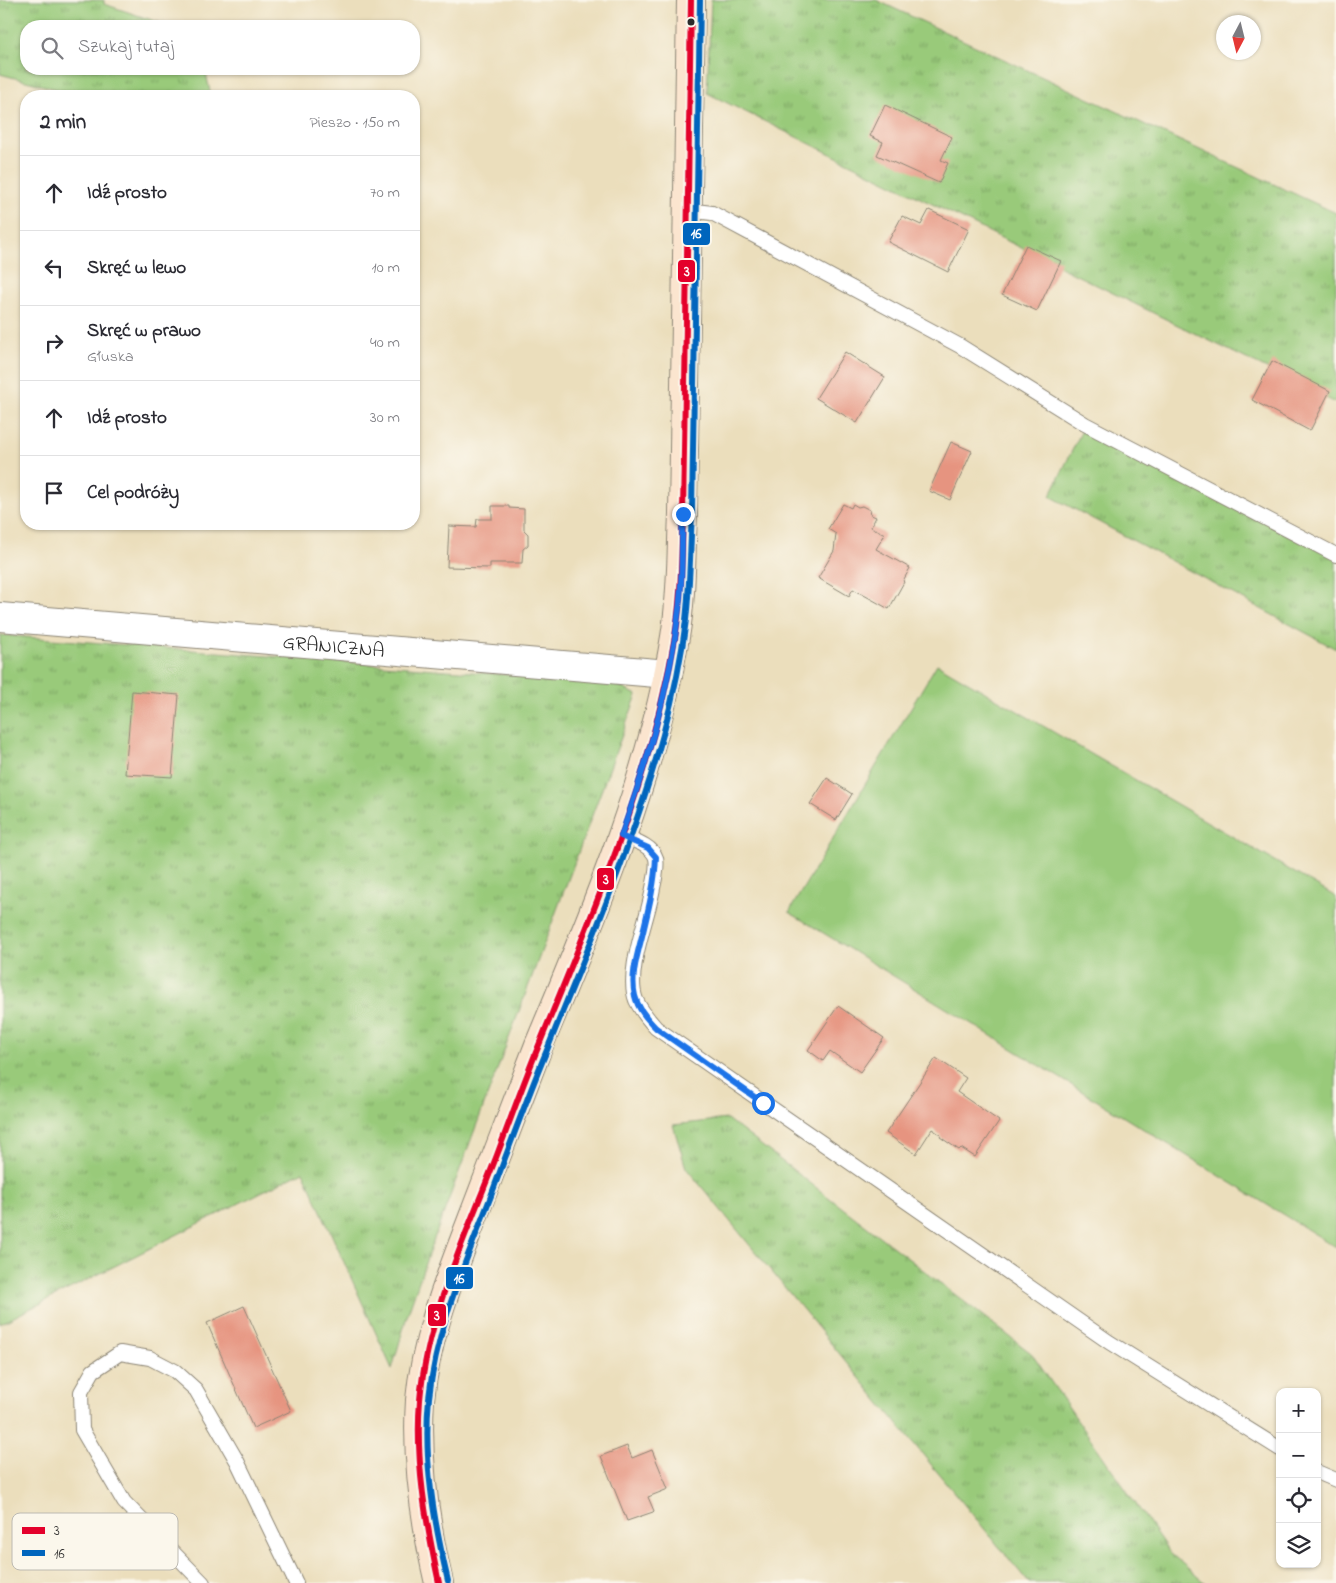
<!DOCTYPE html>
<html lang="pl">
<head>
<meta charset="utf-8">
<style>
  body { margin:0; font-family:"Indie Flower",sans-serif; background:#f2f2f3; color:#2b2b33 }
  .controls { position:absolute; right:15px; bottom:15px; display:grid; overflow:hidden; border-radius:10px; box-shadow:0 1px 4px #0004 }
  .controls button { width:45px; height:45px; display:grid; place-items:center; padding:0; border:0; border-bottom:1px solid #e1e1e2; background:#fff; color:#2b2b33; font:25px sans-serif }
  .compass { position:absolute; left:1216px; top:15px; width:45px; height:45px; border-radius:50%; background:#fff; box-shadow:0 1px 4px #0004; rotate:187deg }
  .stop { position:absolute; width:15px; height:15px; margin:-11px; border:4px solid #1a73e8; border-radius:50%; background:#fff }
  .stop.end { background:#1a73e8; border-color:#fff; box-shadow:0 1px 5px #0008 }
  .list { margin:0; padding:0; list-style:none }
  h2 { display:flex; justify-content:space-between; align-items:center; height:65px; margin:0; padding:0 20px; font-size:21px }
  h2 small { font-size:16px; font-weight:400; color:#7c7c81 }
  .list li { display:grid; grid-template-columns:32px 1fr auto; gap:15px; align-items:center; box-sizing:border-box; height:75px; padding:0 20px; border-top:1px solid #e1e1e2 }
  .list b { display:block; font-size:19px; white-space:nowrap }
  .list p { margin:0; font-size:16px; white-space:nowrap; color:#7c7c81 }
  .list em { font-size:16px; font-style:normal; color:#7c7c81 }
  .icon { flex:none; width:28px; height:28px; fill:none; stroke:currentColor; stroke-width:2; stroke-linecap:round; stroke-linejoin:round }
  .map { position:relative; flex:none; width:1336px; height:1583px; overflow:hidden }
  .search { position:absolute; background:#fff; box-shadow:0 1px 4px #0004; left:20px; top:20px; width:400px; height:55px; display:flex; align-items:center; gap:12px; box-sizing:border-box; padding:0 18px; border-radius:20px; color:#7c7c81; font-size:19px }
  .panel { position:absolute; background:#fff; box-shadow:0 1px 4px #0004; left:20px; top:90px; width:400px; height:440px; border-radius:20px }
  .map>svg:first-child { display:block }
</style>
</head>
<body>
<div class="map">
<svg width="1336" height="1583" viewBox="0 0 1336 1583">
  <defs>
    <pattern id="grass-tufts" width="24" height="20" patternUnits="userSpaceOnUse" patternTransform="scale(1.25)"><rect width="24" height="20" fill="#99ca7a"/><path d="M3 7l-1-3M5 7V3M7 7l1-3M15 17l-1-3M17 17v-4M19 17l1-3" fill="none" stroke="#7da464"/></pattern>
  </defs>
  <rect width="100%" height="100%" fill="#fbf7ec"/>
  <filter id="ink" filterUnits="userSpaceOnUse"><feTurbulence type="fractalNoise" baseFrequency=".02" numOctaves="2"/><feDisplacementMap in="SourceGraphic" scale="10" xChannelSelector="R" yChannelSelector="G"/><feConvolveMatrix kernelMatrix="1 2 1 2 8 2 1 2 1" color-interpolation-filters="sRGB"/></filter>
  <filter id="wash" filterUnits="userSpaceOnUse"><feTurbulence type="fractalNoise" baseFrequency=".0096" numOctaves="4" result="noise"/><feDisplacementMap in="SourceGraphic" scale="20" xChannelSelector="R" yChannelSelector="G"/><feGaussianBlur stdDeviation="1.12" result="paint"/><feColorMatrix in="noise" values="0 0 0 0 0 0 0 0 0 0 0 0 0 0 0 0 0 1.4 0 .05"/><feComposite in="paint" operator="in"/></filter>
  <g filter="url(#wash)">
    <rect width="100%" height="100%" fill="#ebdebc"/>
    <!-- grass -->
    <g fill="url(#grass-tufts)" stroke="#627a52">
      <path d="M0,0h104v4l66,22h-144v43h179l6,27h-129l-82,-22z"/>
      <path d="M711,0h165l460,213v190l-629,-310z"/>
      <path d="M1085,424l251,131v94l-286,-153z"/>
      <path d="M0,635l612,48 25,12 -209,560 -21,61 -15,53 -89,-198 -303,153z"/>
      <path d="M727,1119l304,234 139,200 35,30h-176l-343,-415 -13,-43z"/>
    </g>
    <!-- garden -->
    <path fill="#99ca7a" stroke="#627a52" d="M937,664l399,233v350l-547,-335z"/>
    <g id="blocks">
      <!-- building -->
      <g fill="#e69480">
        <path d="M885,105l67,32 -11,23 7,3 -9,20 -62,-28 6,-13 -13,-6z"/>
        <path d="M929,210l40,19 -21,43 -60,-30 14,-26 19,9z"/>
        <path d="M1026,245l35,16 -24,50 -35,-16z"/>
        <path d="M845,352l40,25 -28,46 -41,-25z"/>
        <path d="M1272,361l58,30 -20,40 -58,-31z"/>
        <path d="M951,442l21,9 -22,49 -21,-9z"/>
        <path d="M843,504l8,4 2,-4 5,3 4,-1 8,4 1,5 5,2 -5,10 14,7 -9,15 34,19 -7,13 1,1 -15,27 -36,-20 -4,7 -31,-18 16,-27 2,-17 -8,-5z"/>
        <path d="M492,506h17v2l15,1v21l4,4v11l-5,4 -1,14h-32v5l-43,-1 2,-41 27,1 1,-8h15z"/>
        <path d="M132,691l47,4 -7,82 -47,-3z"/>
        <path d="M827,778l25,16 -16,26 -26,-16z"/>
        <path d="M838,1006l46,32 -24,34 -30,-21 -7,10 -15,-11z"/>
        <path d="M936,1058l30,20 -9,14 42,29 -24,36 -14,-9 -2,2 -19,-13 1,-2 -9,-6 -16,25 -30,-21z"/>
        <path d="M244,1306l47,105 -38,17 -46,-105z"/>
        <path d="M627,1446l5,12 20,-8 16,39 -20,8 6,14 -1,1 -26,9 -26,-65z"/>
      </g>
    </g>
  </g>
  <g filter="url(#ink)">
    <use href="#blocks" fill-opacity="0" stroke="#8b8474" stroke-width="1"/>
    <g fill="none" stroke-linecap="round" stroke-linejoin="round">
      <!-- lane casing -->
      <g stroke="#8b8474" stroke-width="16">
        <g id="lane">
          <path d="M687,210l25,3 248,133 125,78 251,131"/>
          <path d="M621,835c11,5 31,10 35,23 2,9 -1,21 -3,30 -5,31 -28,84 -17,112 5,11 12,19 20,28l453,314 171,107"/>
          <path d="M1317,1472l19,8"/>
          <path d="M203,1583l-79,-81 -42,-72 -1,-38 12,-21 27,-18 30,5 25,13 21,19 41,71 59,122"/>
        </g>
      </g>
      <!-- street casing -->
      <g stroke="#8b8474" stroke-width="30">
        <g id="street">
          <path id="s1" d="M0,617l668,57"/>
        </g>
      </g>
      <!-- secondary casing -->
      <g stroke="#8b8474" stroke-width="30">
        <path id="secondary" d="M439,1583c-14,-60 -23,-122 -19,-183 5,-56 25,-110 45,-162 12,-31 24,-62 36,-94 13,-33 25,-66 38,-99 55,-132 113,-267 136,-408 7,-41 6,-82 8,-123l8,-514"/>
      </g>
      <!-- lane -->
      <use href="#lane" stroke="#fff" stroke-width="14"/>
      <!-- street -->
      <use href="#street" stroke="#fff" stroke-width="28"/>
      <!-- secondary -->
      <use href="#secondary" stroke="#fbe5cf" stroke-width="28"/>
      <!-- bus-1 casing -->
      <g stroke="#fbf7ec" stroke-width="10">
        <path id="bus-1" d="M439,1583c-13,-60 -24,-122 -19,-183 7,-84 47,-167 77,-245 14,-37 27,-74 42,-110 54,-133 112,-265 136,-408 7,-41 6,-82 8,-123l8,-514"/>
      </g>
      <!-- bus-2 casing -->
      <g stroke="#fbf7ec" stroke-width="10">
        <path id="bus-2" d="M448,1581c-14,-59 -25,-122 -19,-183 7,-70 37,-137 62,-202 18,-49 36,-98 56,-146 27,-68 56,-134 80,-203 26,-73 50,-150 59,-227 4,-35 4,-71 6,-106l8,-514"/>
      </g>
      <!-- bus-1 -->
      <use href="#bus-1" stroke="#e4002b" stroke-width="6"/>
      <!-- bus-2 -->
      <use href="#bus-2" stroke="#0065bd" stroke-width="6"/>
    </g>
  </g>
  <g fill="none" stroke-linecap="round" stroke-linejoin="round" filter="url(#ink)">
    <!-- route -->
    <path stroke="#1a73e8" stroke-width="6" d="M683,514c-2,31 0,64 -4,95 -9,78 -32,153 -58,227l27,12 8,9c-1,26 -7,50 -13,75 -5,21 -13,43 -8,64 3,13 12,23 21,32l107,75"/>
  </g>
  <!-- markers -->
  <circle fill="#2b2b2b" stroke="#fbf7ec" stroke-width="2" cx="691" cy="22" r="4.5"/>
  <g text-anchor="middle" stroke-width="4.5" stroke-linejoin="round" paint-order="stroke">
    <!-- street labels -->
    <g font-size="20" fill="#2b2b2b" stroke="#fbf7ec">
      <text dy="7" stroke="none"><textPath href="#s1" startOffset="335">GRANICZNA</textPath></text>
    </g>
  </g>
  <!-- legend -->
  <rect x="12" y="1513" width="166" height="57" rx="8" fill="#fbf7ec" stroke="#bdbab2" stroke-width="1"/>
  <rect x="22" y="1527" width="23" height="7" fill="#e4002b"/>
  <rect x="22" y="1550" width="23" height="6" fill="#0065bd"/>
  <g font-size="14" fill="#2b2b2b">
    <text x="54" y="1535">3</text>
    <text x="54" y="1558">16</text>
  </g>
  <g stroke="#fbf7ec" stroke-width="2">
    <rect x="682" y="222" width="29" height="24" rx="5" fill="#0065bd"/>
    <rect x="677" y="259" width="19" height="24" rx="5" fill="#e4002b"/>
    <rect x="596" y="867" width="19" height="24" rx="5" fill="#e4002b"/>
    <rect x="445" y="1266" width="29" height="24" rx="5" fill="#0065bd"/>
    <rect x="427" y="1303" width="20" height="24" rx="5" fill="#e4002b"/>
  </g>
  <g font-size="14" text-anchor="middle" font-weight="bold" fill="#fff">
    <text x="696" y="238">16</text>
    <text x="687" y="276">3</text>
    <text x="606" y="884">3</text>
    <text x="459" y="1283">16</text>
    <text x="437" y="1320">3</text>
  </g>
</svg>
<div class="controls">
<button>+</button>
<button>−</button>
<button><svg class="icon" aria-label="locate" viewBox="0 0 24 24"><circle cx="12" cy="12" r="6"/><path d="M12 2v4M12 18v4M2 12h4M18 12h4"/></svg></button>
<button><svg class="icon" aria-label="layers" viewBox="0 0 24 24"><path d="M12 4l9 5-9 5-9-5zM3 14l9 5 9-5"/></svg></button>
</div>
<svg class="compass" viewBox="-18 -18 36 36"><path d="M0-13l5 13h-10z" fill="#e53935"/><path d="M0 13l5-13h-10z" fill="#7c7c81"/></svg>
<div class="stop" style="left:763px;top:1103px"></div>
<div class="stop end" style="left:683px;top:514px"></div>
<div class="search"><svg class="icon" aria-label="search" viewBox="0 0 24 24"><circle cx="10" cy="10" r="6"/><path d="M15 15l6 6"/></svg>Szukaj tutaj</div>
<section class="panel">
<h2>2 min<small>Pieszo · 150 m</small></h2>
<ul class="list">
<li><svg class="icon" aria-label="ahead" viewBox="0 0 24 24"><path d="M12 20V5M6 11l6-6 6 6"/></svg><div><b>Idź prosto</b></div><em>70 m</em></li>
<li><svg class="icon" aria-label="left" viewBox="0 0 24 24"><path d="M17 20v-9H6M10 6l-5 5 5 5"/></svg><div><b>Skręć w lewo</b></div><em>10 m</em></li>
<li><svg class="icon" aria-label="right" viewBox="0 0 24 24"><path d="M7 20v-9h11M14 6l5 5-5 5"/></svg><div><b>Skręć w prawo</b><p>Głuska</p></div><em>40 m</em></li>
<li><svg class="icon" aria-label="ahead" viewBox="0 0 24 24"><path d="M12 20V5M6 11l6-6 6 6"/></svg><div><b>Idź prosto</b></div><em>30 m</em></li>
<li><svg class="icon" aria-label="arrive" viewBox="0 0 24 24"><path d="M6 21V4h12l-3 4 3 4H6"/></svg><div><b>Cel podróży</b></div></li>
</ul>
</section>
</div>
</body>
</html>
